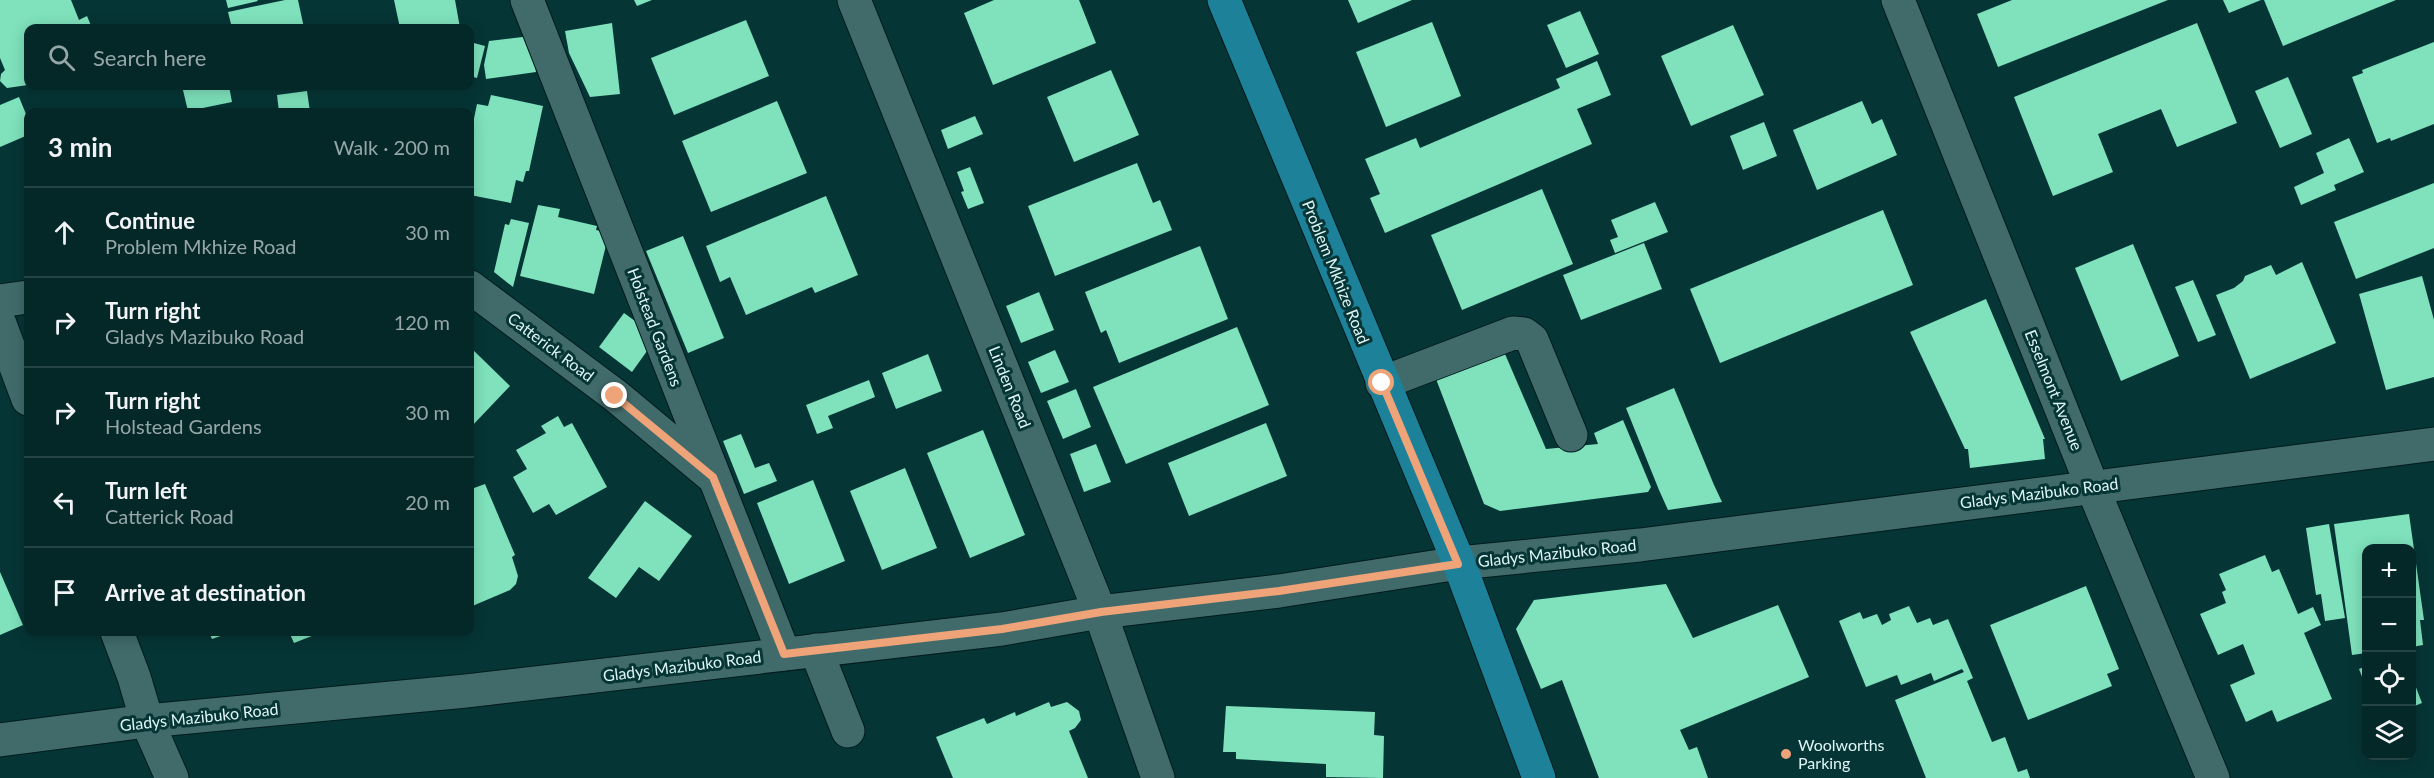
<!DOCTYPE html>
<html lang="en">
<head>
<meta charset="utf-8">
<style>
  body { margin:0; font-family:Lato,sans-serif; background:#123434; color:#f1f3f6 }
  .controls { position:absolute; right:18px; bottom:18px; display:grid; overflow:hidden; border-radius:12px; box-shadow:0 3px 15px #0003 }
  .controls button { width:54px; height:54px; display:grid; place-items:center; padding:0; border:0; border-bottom:2px solid #254445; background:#042828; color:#f1f3f6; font:30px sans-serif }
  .stop { position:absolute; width:18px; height:18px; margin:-14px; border:4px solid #efa378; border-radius:50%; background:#fff }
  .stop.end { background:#efa378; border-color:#fff; box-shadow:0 2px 6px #0008 }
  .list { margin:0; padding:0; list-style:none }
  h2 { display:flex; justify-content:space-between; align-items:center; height:78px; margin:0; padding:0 24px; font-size:26px }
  h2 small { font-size:20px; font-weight:400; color:#97a6a8 }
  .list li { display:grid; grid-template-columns:39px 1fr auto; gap:18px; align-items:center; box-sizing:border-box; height:90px; padding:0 24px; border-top:2px solid #254445 }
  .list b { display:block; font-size:22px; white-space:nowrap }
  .list p { margin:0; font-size:20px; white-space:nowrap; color:#97a6a8 }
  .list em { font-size:20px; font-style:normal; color:#97a6a8 }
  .icon { flex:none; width:33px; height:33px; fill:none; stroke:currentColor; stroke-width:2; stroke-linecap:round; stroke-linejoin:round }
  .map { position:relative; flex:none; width:2434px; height:778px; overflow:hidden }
  .search { position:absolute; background:#042828; box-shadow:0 3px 15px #0003; left:24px; top:24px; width:450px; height:66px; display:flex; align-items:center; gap:15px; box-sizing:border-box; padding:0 21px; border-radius:12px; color:#97a6a8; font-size:22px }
  .panel { position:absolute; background:#042828; box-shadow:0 3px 15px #0003; left:24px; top:108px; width:450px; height:528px; border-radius:12px }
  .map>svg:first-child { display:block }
</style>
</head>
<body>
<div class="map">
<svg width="2434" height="778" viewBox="0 0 2434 778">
  <rect width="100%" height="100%" fill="#063536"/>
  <!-- building -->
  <g fill="#7fe2bd">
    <path d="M0,0h71l8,20 8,-4 5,12h-64v57l-21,3 -7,-7 1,-7 4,-4 -5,-12z"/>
    <path d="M226,0h31l1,1 -30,7z"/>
    <path d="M285,0h13l6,28h-72l-4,-16z"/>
    <path d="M394,0h61l5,28h-60z"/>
    <path d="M634,0h18l-15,6z"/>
    <path d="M994,0h85l17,43 -103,42 -29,-72z"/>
    <path d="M1348,0h64l-54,23z"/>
    <path d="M2012,0h156l-170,67 -21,-53z"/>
    <path d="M2223,0h38l-32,13z"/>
    <path d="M2264,0h132l-113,46z"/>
    <path d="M1580,11l19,43 -33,14 -19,-43z"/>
    <path d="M746,20l23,56 -95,39 -23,-57z"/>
    <path d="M1432,22l29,74 -75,31 -30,-75z"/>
    <path d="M612,23l8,71 -30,3 -21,-44 -4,-22z"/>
    <path d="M2197,23l40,100 -60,24 -16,-38 -63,25 15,38 -60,24 -39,-99z"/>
    <path d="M1733,25l31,70 -73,31 -30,-70z"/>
    <path d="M531,36l5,36 -50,7 -2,-14 5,-24z"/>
    <path d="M470,42l15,4 -8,32 -7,-2z"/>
    <path d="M2434,42v82l-43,17 -1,-3 -13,5 -25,-66 11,-4 -1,-3z"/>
    <path d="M1597,61l14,34 -34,14 15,35 -207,89 -15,-35 10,-4 -15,-35 51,-21 4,10 140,-60 -4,-9z"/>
    <path d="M1111,70l28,65 -65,27 -27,-65z"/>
    <path d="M2288,77l24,57 -32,14 -25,-57z"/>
    <path d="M182,86h47l3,16 -44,9z"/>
    <path d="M312,86h39l-1,4 -38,-2z"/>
    <path d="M307,91l3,21h-31l-2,-17z"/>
    <path d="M491,95l52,11 -14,65h-3l-3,11 -7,-2 -5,23 -41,-8v-57l7,-34 11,2z"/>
    <path d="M19,97l9,22v16l-28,12v-42z"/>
    <path d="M777,101l30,72 -96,39 -29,-71z"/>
    <path d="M1862,101l10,23 10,-5 15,36 -80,35 -24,-60z"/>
    <path d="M975,116l8,18 -35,15 -7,-19z"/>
    <path d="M1764,122l13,34 -34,14 -13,-34z"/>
    <path d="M2349,138l15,34 -30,13 2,5 -35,15 -7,-18 30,-14 -8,-20z"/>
    <path d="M1137,163l16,40 7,-3 12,30 -117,46 -27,-70z"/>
    <path d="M970,167l14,36 -16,6 -7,-17 3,-1 -7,-19z"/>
    <path d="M2434,183v65l-78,31 -22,-57z"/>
    <path d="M1542,189l31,75 -111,46 -31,-75z"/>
    <path d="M826,196l32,79 -43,18 -3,-6 -66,28 -16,-38 -10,5 -14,-36z"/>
    <path d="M1655,202l13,30 -53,21 -5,-13 8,-3 -7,-17z"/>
    <path d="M538,205l22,4 -2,8 39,9 -1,4 13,3 -15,61 -74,-18z"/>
    <path d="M1883,210l30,75 -193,78 -30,-74z"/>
    <path d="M511,219l18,4 -16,64 -19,-15 11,-48 4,1z"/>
    <path d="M683,236l41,102 -36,15 -42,-102z"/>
    <path d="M1644,243l18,46 -81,31 -18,-45z"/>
    <path d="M2133,244l46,112 -58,25 -46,-113z"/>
    <path d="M1200,246l28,73 -109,44 -13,-33 -5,3 -16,-41z"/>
    <path d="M2302,262l34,81 -86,36 -34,-84 18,-7 9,-7 2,-5 26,-11 5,10z"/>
    <path d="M2422,276l12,44v57l-48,13 -27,-96z"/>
    <path d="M2193,280l23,55 -18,7 -23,-55z"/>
    <path d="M1039,292l15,38 -33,13 -15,-37z"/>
    <path d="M1986,299l59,140h-2l2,20 -75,9 -2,-19h-3l-55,-117z"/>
    <path d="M624,313l33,24 -25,35 -33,-25z"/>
    <path d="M1237,327l32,78 -143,59 -33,-77z"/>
    <path d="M470,347l40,39 -40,42z"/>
    <path d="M1055,350l14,32 -28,11 -13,-31z"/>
    <path d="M928,354l14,37 -46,18 -14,-36z"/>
    <path d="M1505,354l41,95 52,-5 -4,-11 29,-13 28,67 -3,5 -148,19 -16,-7 -48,-125z"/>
    <path d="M869,380l6,17 -47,19 5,12 -16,6 -11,-29z"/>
    <path d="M1674,388l40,97 8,17 -54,8 -9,-20 -33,-82z"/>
    <path d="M1076,389l15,38 -28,12 -16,-38z"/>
    <path d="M558,416l6,11 8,-4 35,64 -51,28 -7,-11 -16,9 -20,-36 14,-8 -11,-19 30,-17 -5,-7z"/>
    <path d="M1266,423l21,53 -98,40 -21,-53z"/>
    <path d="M983,430l42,105 -55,23 -43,-105z"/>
    <path d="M741,434l14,34 14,-5 8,18 -33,13 -21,-53z"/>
    <path d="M1096,444l15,38 -27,10 -14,-38z"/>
    <path d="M905,468l32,80 -55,22 -32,-79z"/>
    <path d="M470,479l4,9 11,-4 30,71 -3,2 6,19 -2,8 -6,6 -40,17z"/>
    <path d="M813,480l32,81 -56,23 -32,-81z"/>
    <path d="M645,501l47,35 -33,45 -20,-14 -23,31 -28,-20z"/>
    <path d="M2409,514l15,106h-4l3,25 -11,2v-99h-46v105l-14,2 -18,-131z"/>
    <path d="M2329,524l16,94 -20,3 -4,-27 -5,1 -10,-67z"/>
    <path d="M2265,555l7,17 7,-3 19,45 15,-7 8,18 -17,8 28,66 -55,23 -5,-12 -26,12 -16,-37 25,-11 -12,-30 -25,11 -18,-41 26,-11 -4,-11 4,-2 -7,-16z"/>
    <path d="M0,572l23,53 -23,10z"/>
    <path d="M1666,584l27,54 85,-33 31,72 -129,53 9,20 8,-3 11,31h-109l-37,-98 -21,9 -25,-60 18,-29z"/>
    <path d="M2086,586l33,83 -12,5 5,12 -84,34 -38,-95z"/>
    <path d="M1909,606l8,17 13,-5 3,7 15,-6 25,59 -6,3 25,61 13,-5 13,35 9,-3 3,9h-104l-31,-78 69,-28 -2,-3 -28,12 -3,-8 -30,12 -4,-10 -31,12 -27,-66 21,-9 3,7 14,-5 5,11 9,-5 -2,-6z"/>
    <path d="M209,632h23l-20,7z"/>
    <path d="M289,632h33l-28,11z"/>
    <path d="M2366,666v21l-7,-18z"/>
    <path d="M2412,677l10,26 -10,4z"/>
    <path d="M1049,702l2,5 16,-5 12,9 2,9 -6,8 -6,3 19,47h-135l-17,-41 48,-19 3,6 28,-12 1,4z"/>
    <path d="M1226,706l149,6 -1,23 10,1 -1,42 -57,-1v-13l-90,-5v-7h-13z"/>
  </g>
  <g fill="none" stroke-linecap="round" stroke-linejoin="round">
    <!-- minor casing -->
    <g stroke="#001b1c" stroke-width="35">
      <g id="minor">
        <path d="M527,0l257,654"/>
        <path d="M854,0l246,612 58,166"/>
        <path d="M1898,0l194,486 121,292"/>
        <path d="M470,287l146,109 96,80"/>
        <path d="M0,301l28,-4"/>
        <path d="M0,324l28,75"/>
        <path d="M1382,383l131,-50 11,1 8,6 39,95"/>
        <path d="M117,632l17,45 13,44 25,57"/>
        <path d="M816,650l32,81"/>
        <path d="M0,740l147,-19 319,-30 536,-62 98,-17 179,-21 180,-28 181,-18 794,-101"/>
      </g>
    </g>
    <!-- major casing -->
    <g stroke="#001b1c" stroke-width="35">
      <path id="major" d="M1224,0l235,563 80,215"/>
    </g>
    <!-- minor -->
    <use href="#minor" stroke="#416b6b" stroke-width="33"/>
    <!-- major -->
    <use href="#major" stroke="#1c8199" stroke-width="33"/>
  </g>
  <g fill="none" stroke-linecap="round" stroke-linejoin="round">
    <!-- route -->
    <path stroke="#efa378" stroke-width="8" d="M615,396l98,81 71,177 218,-25 99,-17 178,-21 179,-27 -76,-181"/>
  </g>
  <!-- markers -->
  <circle fill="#efa378" stroke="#063536" stroke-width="2" cx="1786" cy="754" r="6"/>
  <g text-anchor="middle" stroke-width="6" stroke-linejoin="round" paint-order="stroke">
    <!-- street labels -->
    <g font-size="16" fill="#dff5f5" stroke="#063536">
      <text transform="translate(1336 272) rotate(68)" y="6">Problem Mkhize Road</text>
      <text transform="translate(655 327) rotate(69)" y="6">Holstead Gardens</text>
      <text transform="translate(551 347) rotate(37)" y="6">Catterick Road</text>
      <text transform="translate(1010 387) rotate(68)" y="6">Linden Road</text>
      <text transform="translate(2054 390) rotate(68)" y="6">Esselmont Avenue</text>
      <text transform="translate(2039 493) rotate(-7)" y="6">Gladys Mazibuko Road</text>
      <text transform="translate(1557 553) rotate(-6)" y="6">Gladys Mazibuko Road</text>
      <text transform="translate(682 666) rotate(-7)" y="6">Gladys Mazibuko Road</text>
      <text transform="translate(199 717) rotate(-6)" y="6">Gladys Mazibuko Road</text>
    </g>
    <!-- poi labels -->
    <g font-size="16" fill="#dff5f5" stroke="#063536" text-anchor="start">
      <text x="1798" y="751">Woolworths<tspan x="1798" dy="18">Parking</tspan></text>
    </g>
  </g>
</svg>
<div class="controls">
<button>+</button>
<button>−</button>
<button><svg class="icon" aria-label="locate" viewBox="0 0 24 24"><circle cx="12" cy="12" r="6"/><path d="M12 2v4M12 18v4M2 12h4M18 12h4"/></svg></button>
<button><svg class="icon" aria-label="layers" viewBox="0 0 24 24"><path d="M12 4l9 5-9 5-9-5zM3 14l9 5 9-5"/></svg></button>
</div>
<div class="stop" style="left:1382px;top:383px"></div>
<div class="stop end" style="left:615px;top:396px"></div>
<div class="search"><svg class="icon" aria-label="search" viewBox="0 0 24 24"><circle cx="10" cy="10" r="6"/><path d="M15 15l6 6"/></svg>Search here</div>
<section class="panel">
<h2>3 min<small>Walk · 200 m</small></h2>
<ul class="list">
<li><svg class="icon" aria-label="ahead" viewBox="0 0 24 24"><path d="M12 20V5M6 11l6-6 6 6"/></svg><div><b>Continue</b><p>Problem Mkhize Road</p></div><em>30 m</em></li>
<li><svg class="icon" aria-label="right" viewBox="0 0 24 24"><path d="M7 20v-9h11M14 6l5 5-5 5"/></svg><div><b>Turn right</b><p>Gladys Mazibuko Road</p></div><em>120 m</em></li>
<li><svg class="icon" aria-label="right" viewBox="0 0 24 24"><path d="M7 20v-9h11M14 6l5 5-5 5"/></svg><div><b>Turn right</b><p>Holstead Gardens</p></div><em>30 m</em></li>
<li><svg class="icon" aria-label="left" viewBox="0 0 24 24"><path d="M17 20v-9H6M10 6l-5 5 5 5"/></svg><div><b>Turn left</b><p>Catterick Road</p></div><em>20 m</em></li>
<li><svg class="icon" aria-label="arrive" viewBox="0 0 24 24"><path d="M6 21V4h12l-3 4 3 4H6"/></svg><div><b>Arrive at destination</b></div></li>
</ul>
</section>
</div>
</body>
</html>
